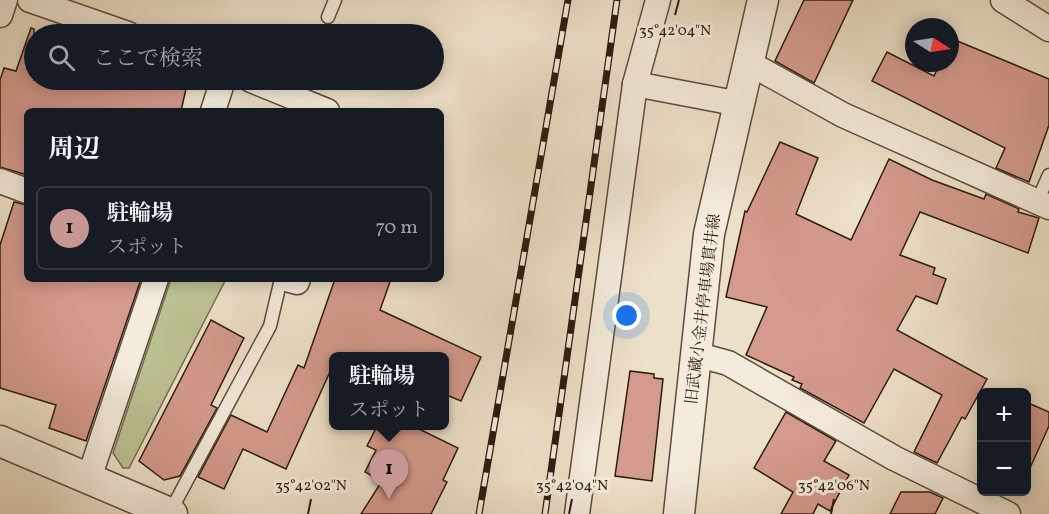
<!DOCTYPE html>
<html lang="ja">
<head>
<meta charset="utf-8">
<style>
  body { margin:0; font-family:Vollkorn,"Noto Serif JP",serif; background:#20242c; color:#f1f3f6 }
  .controls { position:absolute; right:18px; bottom:18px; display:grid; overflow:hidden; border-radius:9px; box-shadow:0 3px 15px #0003 }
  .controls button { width:54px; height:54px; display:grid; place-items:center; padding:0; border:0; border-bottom:2px solid #363941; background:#171b24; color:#f1f3f6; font:30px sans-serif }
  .compass { position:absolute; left:905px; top:18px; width:54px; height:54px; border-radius:50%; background:#171b24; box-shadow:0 3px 15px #0003; rotate:102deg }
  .you { position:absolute; left:627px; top:316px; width:21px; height:21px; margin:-15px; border:4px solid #fff; border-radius:50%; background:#1a73e8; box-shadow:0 0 0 9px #1a73e833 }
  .badge { display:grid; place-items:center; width:39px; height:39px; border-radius:50%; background:#c59692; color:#111; font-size:20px; font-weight:700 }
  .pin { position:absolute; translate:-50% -50px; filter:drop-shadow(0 2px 3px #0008) }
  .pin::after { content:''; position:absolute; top:32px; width:21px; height:18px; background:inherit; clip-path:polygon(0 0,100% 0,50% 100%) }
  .popup { position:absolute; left:329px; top:352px; width:120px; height:78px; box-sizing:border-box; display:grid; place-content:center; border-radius:9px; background:#171b24; filter:drop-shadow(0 2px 4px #0005); font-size:20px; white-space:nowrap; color:#9ea1a6 }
  .popup b { font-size:22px; color:#f1f3f6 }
  .popup::after { content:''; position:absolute; left:50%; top:100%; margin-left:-12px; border:12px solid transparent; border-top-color:#171b24 }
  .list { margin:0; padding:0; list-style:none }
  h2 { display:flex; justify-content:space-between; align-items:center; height:78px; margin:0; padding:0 24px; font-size:26px }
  h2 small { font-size:20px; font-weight:400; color:#9ea1a6 }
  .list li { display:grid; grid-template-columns:39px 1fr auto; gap:18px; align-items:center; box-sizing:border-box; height:84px; margin:0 12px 12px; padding:0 12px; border:2px solid #363941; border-radius:9px }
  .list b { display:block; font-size:22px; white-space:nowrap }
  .list p { margin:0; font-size:20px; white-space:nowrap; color:#9ea1a6 }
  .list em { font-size:20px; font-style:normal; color:#9ea1a6 }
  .icon { flex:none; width:33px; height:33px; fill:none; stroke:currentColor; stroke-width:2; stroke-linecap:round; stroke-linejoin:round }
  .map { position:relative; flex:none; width:1049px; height:514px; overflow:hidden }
  .search { position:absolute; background:#171b24; box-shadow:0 3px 15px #0003; left:24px; top:24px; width:420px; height:66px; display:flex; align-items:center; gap:15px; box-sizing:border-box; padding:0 21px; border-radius:33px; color:#9ea1a6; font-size:22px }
  .panel { position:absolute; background:#171b24; box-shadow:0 3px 15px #0003; left:24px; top:108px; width:420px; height:174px; border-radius:9px }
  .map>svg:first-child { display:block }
</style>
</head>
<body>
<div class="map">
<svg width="1049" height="514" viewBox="0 0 1049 514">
  <rect width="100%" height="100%" fill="#ede0c8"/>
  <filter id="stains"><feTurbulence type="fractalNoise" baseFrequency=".00333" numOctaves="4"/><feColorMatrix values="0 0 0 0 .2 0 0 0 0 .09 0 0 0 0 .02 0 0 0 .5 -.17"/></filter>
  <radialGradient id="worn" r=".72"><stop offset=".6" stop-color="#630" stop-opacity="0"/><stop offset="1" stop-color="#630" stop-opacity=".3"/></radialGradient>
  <!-- green -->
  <path fill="#bdc193" stroke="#746e51" stroke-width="1.5" d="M171,279h55l-97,189h-6l-10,-15z"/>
  <!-- building -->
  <g fill="#d49a8c" stroke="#2b1b0f" stroke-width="1.5">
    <path d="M804,0h49l-39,83 -39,-22z"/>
    <path d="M31,28l3,1v51h154l-7,31h-154v64l-27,-8v-87l4,-12 12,3z"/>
    <path d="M950,38l99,41v46l-20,57 -33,-14 9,-20 -133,-67 15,-29 47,24 6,-13h10z"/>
    <path d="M780,142l38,16 -22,56 55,26 38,-81 43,21 52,19 2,-5 33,15 -1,3 21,6 -11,35 -108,-41 -20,43 35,13 -2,6 13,5 -9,25 -21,-8 -19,34 90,49 -22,40 -3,-2 -25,46 -23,-11 28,-57 -48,-26 -30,54 -64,-35 2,-4 -10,-4 2,-3 -48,-22 21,-48 -41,-10 19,-86 2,1z"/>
    <path d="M14,202l13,3v74h114l-55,162 -37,-13 7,-23 -56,-17v-143z"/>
    <path d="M335,279h56l-11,31 101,47 -20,44 -17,-7v-37h-111v8l-47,104 -43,-20 -19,40 -26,-12 33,-62 36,17 31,-67 6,3z"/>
    <path d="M211,320l33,18 -33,67 6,3 -37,68 -16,4 -25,-19z"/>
    <path d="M630,371l24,3v4l9,1 -11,102 -37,-5z"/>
    <path d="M1026,402l23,10v14l-23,51z"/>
    <path d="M786,412l50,29 -12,20 25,14 -19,36 -12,-7 -5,10h-32l12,-22 -39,-24z"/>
    <path d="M377,426h36l45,22 -15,32 4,2 -16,32h-70l21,-33 -17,-9 11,-22 -9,-4z"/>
    <path d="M901,492h29l13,6 -8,16h-45z"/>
  </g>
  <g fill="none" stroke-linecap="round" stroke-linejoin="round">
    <!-- service casing -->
    <g stroke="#5c4c3d" stroke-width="15">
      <g id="service">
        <path d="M328,17l7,-17"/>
        <path d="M1037,202l12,-27"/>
        <path d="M170,512l100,-186 11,-47"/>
      </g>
    </g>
    <!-- minor casing -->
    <g stroke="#5c4c3d" stroke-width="27">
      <g id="minor">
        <path d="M30,0l98,34"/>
        <path d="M1003,0l46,29"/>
        <path d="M0,15l5,-15"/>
        <path d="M749,63l94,52 206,92"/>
        <path d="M251,80l76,31"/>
        <path d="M635,84l105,20"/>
        <path d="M213,111l10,-31"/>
        <path d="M0,181l27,10"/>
        <path d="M286,279l11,3 1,-3"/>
        <path d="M695,354l33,9 166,95 114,56"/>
        <path d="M89,478l67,-199"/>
        <path d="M577,514l58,-430 23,-84"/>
      </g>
    </g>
    <!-- tertiary casing -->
    <g stroke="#5c4c3d" stroke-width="33">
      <g id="tertiary">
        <path d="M0,441l172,73"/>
        <path d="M679,514l30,-280 54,-234"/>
      </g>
    </g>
    <!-- service -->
    <use href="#service" stroke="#f3ebdb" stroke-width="12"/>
    <!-- minor -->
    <use href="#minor" stroke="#f3ebdb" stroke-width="24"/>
    <!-- tertiary -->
    <use href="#tertiary" stroke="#f3ebdb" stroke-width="30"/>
    <!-- rail casing -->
    <g stroke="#2b1b0f" stroke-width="7">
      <g id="rail">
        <path d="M479,514l89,-514"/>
        <path d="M545,514l72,-514"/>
      </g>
    </g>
    <!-- rail -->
    <use href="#rail" stroke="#f3ebdb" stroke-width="4.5" stroke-dasharray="14" stroke-linecap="butt"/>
  </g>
  <!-- ticks -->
  <path fill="none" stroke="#2b1b0f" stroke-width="2" d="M675,15l4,-15M308,514l3,-15M569,514l3,-15M831,514l3,-15"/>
  <g text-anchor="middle" stroke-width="6" stroke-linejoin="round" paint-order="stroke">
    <!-- street labels -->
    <g font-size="16" fill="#2b1b0f" stroke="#f3ebdb">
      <text transform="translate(702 309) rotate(-83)" y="6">旧武蔵小金井停車場貫井線</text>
    </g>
  </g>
  <g font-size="15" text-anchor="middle" fill="#2b1b0f" stroke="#f3ebdb" stroke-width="6" stroke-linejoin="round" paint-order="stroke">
    <text x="675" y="35">35°42'04"N</text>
    <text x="311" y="490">35°42'02"N</text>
    <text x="572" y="490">35°42'04"N</text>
    <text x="834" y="490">35°42'06"N</text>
  </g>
  <rect width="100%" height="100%" filter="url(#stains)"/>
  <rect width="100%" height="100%" fill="url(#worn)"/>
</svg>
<div class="controls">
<button>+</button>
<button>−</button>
</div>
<svg class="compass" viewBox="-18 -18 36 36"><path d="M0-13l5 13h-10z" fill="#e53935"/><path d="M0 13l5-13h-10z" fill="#9ea1a6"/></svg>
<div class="you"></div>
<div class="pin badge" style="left:389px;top:499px">1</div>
<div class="popup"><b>駐輪場</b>スポット</div>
<div class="search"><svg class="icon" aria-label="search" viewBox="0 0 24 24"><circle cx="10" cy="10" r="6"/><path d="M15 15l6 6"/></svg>ここで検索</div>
<section class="panel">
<h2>周辺<small></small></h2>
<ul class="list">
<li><span class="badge">1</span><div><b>駐輪場</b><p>スポット</p></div><em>70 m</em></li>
</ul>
</section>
</div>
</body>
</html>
